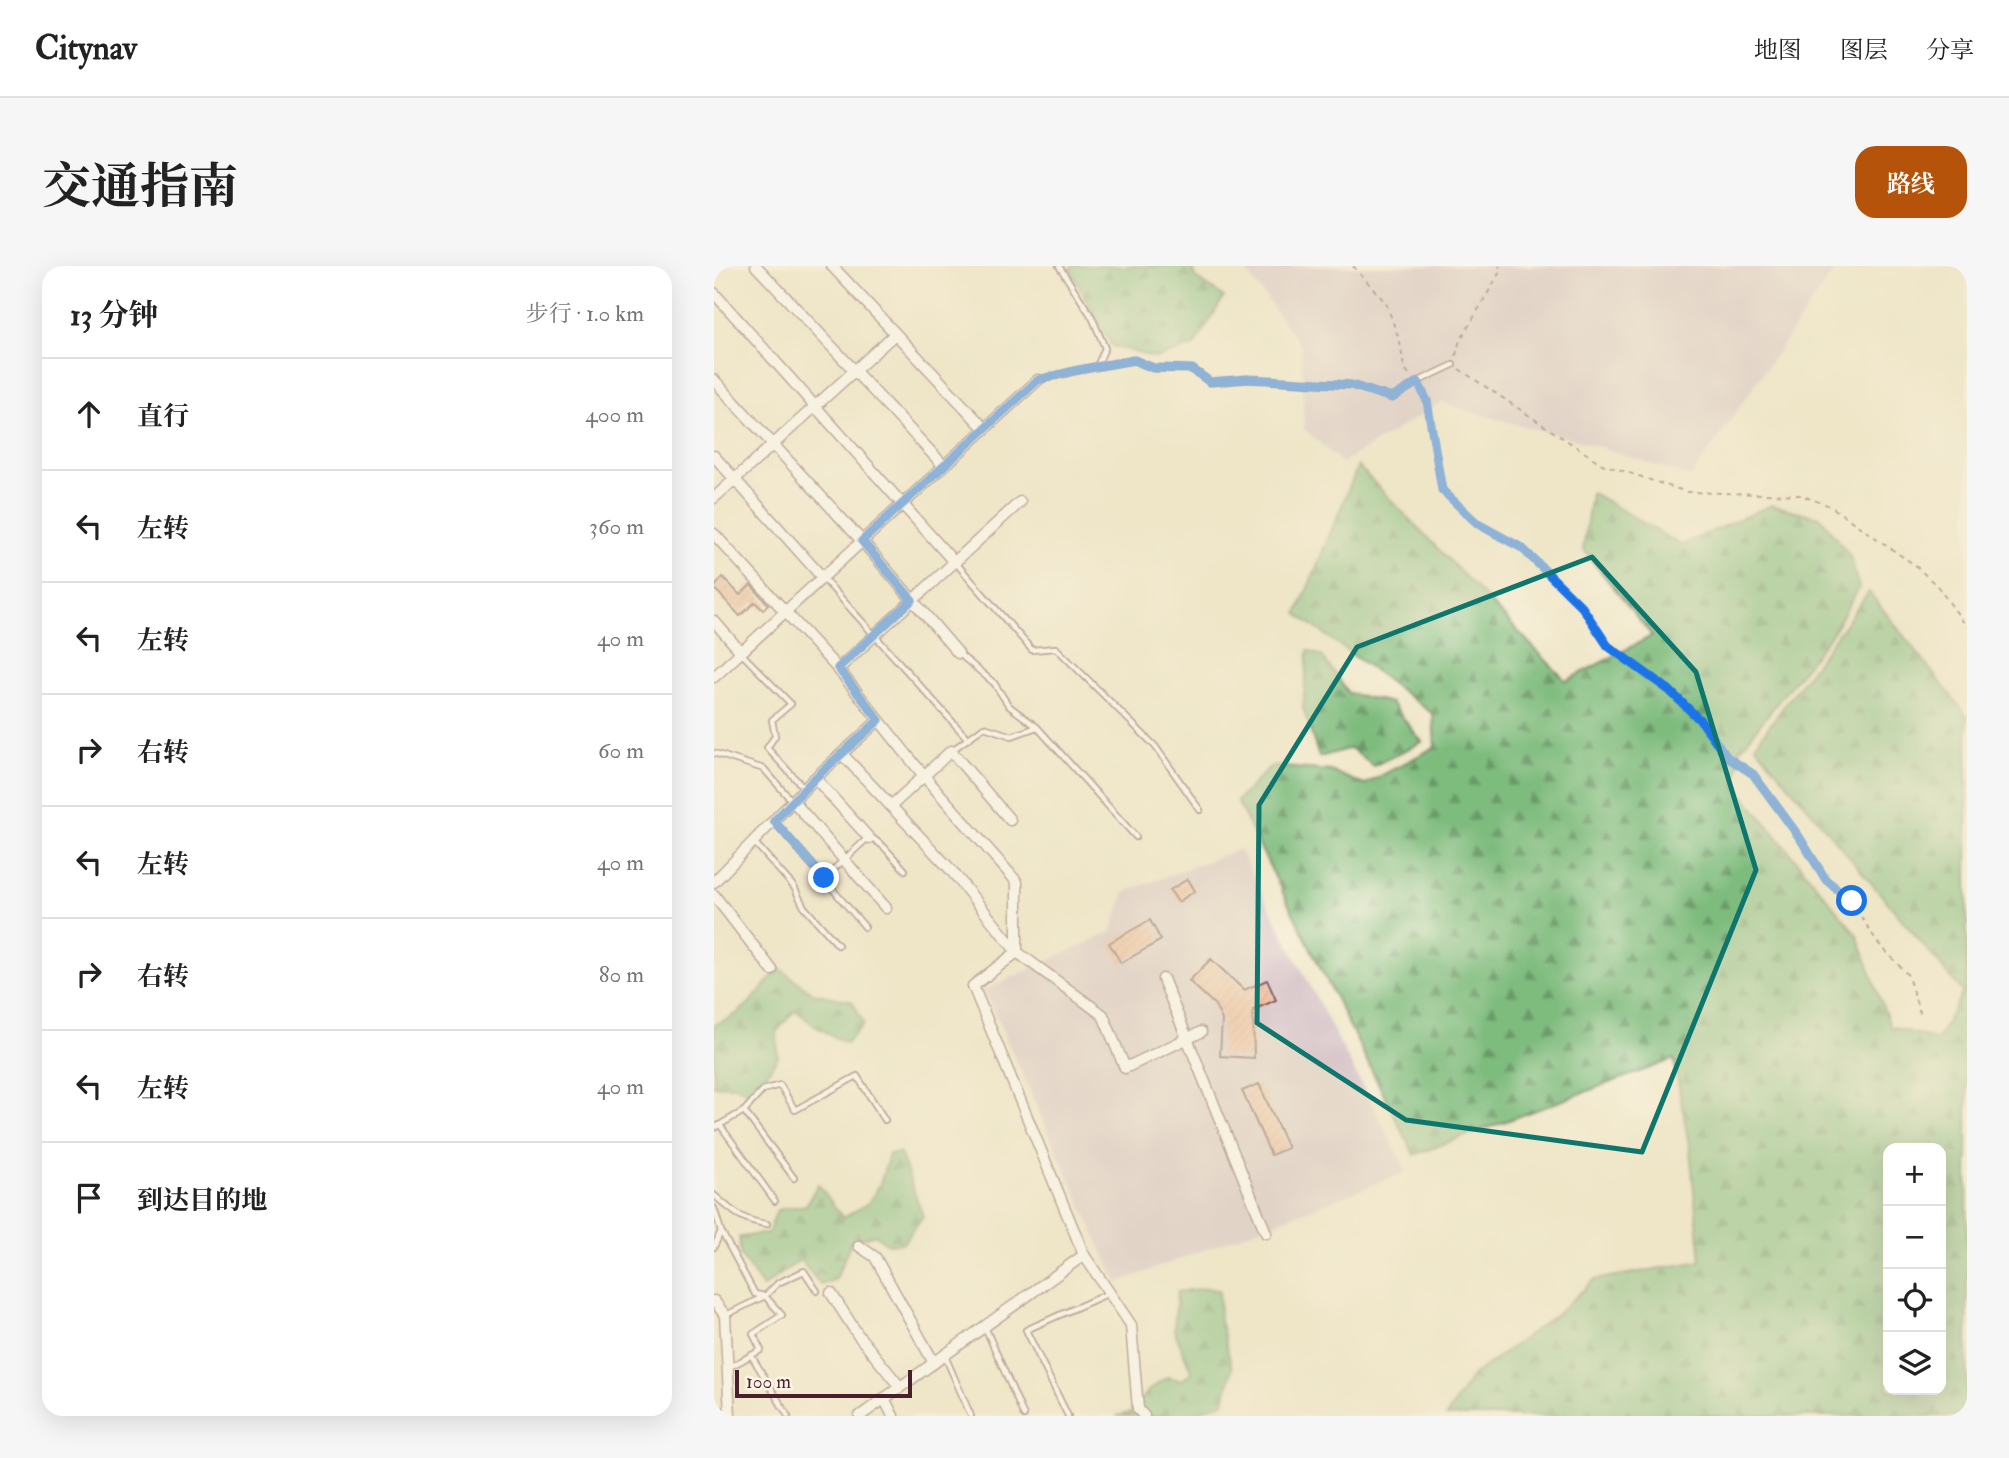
<!DOCTYPE html>
<html lang="zh">
<head>
<meta charset="utf-8">
<style>
  body { margin:0; font-family:"IM FELL Double Pica","Noto Serif SC",serif; background:#f6f6f6; color:#222 }
  .controls { position:absolute; right:21px; bottom:21px; display:grid; overflow:hidden; border-radius:14px; box-shadow:0 7px 28px #0002 }
  .controls button { width:63px; height:63px; display:grid; place-items:center; padding:0; border:0; border-bottom:2px solid #e0e0e0; background:#fff; color:#222; font:35px sans-serif }
  .scale { position:absolute; left:21px; bottom:18px; width:177px; box-sizing:border-box; padding-left:7px; border:4px solid #4a1f2b; border-top:0; font-size:19px; line-height:24px; white-space:nowrap; color:#4a1f2b; -webkit-text-stroke:5px #fcf5e5; paint-order:stroke }
  .stop { position:absolute; width:21px; height:21px; margin:-16px; border:5px solid #1a73e8; border-radius:50%; background:#fff }
  .stop.end { background:#1a73e8; border-color:#fff; box-shadow:0 2px 7px #0008 }
  .list { margin:0; padding:0; list-style:none }
  h2 { display:flex; justify-content:space-between; align-items:center; height:91px; margin:0; padding:0 28px; font-size:30px }
  h2 small { font-size:23px; font-weight:400; color:#767676 }
  .list li { display:grid; grid-template-columns:46px 1fr auto; gap:21px; align-items:center; box-sizing:border-box; height:112px; padding:0 28px; border-top:2px solid #e0e0e0 }
  .list b { display:block; font-size:26px; white-space:nowrap }
  .list em { font-size:23px; font-style:normal; color:#767676 }
  .icon { flex:none; width:38px; height:38px; fill:none; stroke:currentColor; stroke-width:2; stroke-linecap:round; stroke-linejoin:round }
  .map { position:relative; flex:none; width:1253px; height:1150px; overflow:hidden; border-radius:21px }
  header { display:flex; align-items:center; gap:42px; box-sizing:border-box; height:98px; padding:0 35px; background:#fff; border-bottom:2px solid #e0e0e0 }
  header strong { font-size:33px }
  nav { display:flex; gap:38px; margin-inline-start:auto; font-size:24px }
  .intro { display:flex; align-items:center; justify-content:space-between; box-sizing:border-box; height:168px; padding:0 42px }
  h1 { margin:0; font-size:49px }
  .button { padding:18px 32px; border-radius:21px; background:#b45309; color:#fff; font-size:24px; font-weight:700 }
  main { display:flex; gap:42px; padding:0 42px }
  aside { flex:1; background:#fff; border-radius:21px; box-shadow:0 7px 28px #0002 }
  .map>svg:first-child { display:block }
</style>
</head>
<body>
<header>
<strong>Citynav</strong>
<nav><a>地图</a><a>图层</a><a>分享</a></nav>
</header>
<div class="intro"><h1>交通指南</h1><a class="button">路线</a></div>
<main>
<aside>
<h2>13 分钟<small>步行 · 1.0 km</small></h2>
<ul class="list">
<li><svg class="icon" aria-label="ahead" viewBox="0 0 24 24"><path d="M12 20V5M6 11l6-6 6 6"/></svg><div><b>直行</b></div><em>400 m</em></li>
<li><svg class="icon" aria-label="left" viewBox="0 0 24 24"><path d="M17 20v-9H6M10 6l-5 5 5 5"/></svg><div><b>左转</b></div><em>360 m</em></li>
<li><svg class="icon" aria-label="left" viewBox="0 0 24 24"><path d="M17 20v-9H6M10 6l-5 5 5 5"/></svg><div><b>左转</b></div><em>40 m</em></li>
<li><svg class="icon" aria-label="right" viewBox="0 0 24 24"><path d="M7 20v-9h11M14 6l5 5-5 5"/></svg><div><b>右转</b></div><em>60 m</em></li>
<li><svg class="icon" aria-label="left" viewBox="0 0 24 24"><path d="M17 20v-9H6M10 6l-5 5 5 5"/></svg><div><b>左转</b></div><em>40 m</em></li>
<li><svg class="icon" aria-label="right" viewBox="0 0 24 24"><path d="M7 20v-9h11M14 6l5 5-5 5"/></svg><div><b>右转</b></div><em>80 m</em></li>
<li><svg class="icon" aria-label="left" viewBox="0 0 24 24"><path d="M17 20v-9H6M10 6l-5 5 5 5"/></svg><div><b>左转</b></div><em>40 m</em></li>
<li><svg class="icon" aria-label="arrive" viewBox="0 0 24 24"><path d="M6 21V4h12l-3 4 3 4H6"/></svg><div><b>到达目的地</b></div></li>
</ul>
</aside>
<div class="map">
<svg width="1253" height="1150" viewBox="0 0 1253 1150">
  <defs>
    <pattern id="forest-firs" width="22" height="20" patternUnits="userSpaceOnUse" patternTransform="scale(1.75)"><rect width="22" height="20" fill="#7ebc7e"/><path d="M5 1l3.5 6h-7zM16 11l3.5 6h-7z" fill="#699867"/></pattern>
    <pattern id="building-hatch" width="6" height="6" patternUnits="userSpaceOnUse" patternTransform="scale(1.75)"><rect width="6" height="6" fill="#f1ad8c"/><path d="M-1 1l2-2M0 6l6-6M5 7l2-2" fill="none" stroke="#d09479"/></pattern>
  </defs>
  <rect width="100%" height="100%" fill="#fcf5e5"/>
  <filter id="ink" filterUnits="userSpaceOnUse"><feTurbulence type="fractalNoise" baseFrequency=".0143" numOctaves="2"/><feDisplacementMap in="SourceGraphic" scale="14" xChannelSelector="R" yChannelSelector="G"/><feConvolveMatrix kernelMatrix="1 2 1 2 8 2 1 2 1" color-interpolation-filters="sRGB"/></filter>
  <filter id="wash" filterUnits="userSpaceOnUse"><feTurbulence type="fractalNoise" baseFrequency=".00686" numOctaves="4" result="noise"/><feDisplacementMap in="SourceGraphic" scale="28" xChannelSelector="R" yChannelSelector="G"/><feGaussianBlur stdDeviation="1.57" result="paint"/><feColorMatrix in="noise" values="0 0 0 0 0 0 0 0 0 0 0 0 0 0 0 0 0 1.4 0 .05"/><feComposite in="paint" operator="in"/></filter>
  <g filter="url(#wash)">
    <rect width="100%" height="100%" fill="#efe6c8"/>
    <!-- industrial -->
    <g fill="#d2bdc6">
      <path d="M528,0h595l-146,211 -100,-33 -117,-31 -32,-11 -100,61 -38,-34 -3,-84z"/>
      <path d="M525,583l168,323 -290,111 -133,-293 127,-58 14,-40z"/>
    </g>
    <!-- forest -->
    <g fill="url(#forest-firs)" stroke="#646e54" stroke-width="2" fill-rule="evenodd">
      <path d="M361,0h116l5,12 28,19 -30,49 -37,12 -45,-12 -43,-78z"/>
      <path d="M644,200l208,215 86,-45 -69,-87 8,-57 90,53 90,-40 49,12 30,39 9,32 -26,44 -93,118 -4,36 121,149 33,91 47,14 26,-48 -208,-247 114,-153 98,124v275l-2,1 2,1v423h-521l27,-41 83,-60 38,-35 107,-19 -11,-110 -16,-92 -260,96 -177,-354 34,-35 60,5 33,14 71,-38 -2,-33 -136,-100zM1174,882h53v242h-53z"/>
      <path d="M594,384l14,6 26,37 43,10 31,39 -49,24 -22,-18 -32,9 -16,-49z"/>
      <path d="M65,702l34,25 39,8 12,23 -18,19 -28,-15 -23,-18 -18,21 1,26 -14,20 -15,15 -15,-6h-20v-62c28,-6 48,-35 65,-56z"/>
      <path d="M186,887l23,63 -20,27 -16,1 -12,-10 -24,8 -15,37 -15,6 -21,-25 -37,27 -23,-32 -1,-18 29,-4 9,-23 29,-5 12,-21 25,34 25,-15 12,-19 9,-30z"/>
      <path d="M491,1022l14,2 1,30 12,48 -8,34 -39,14h-69l14,-3 19,-23 18,-13 14,3 11,-7 -18,-43 3,-38z"/>
    </g>
    <g id="blocks">
      <!-- building -->
      <g fill="url(#building-hatch)">
        <path d="M9,311l17,18 11,-10 17,19 -5,6 -8,-8 -15,14 -26,-28z"/>
        <path d="M474,613l7,12 -17,11 -8,-12z"/>
        <path d="M436,654l11,20 -40,23 -12,-20z"/>
        <path d="M497,693l33,31 23,-10 9,20 -23,10 1,48 -34,-2 2,-36 -7,-15 -26,-24z"/>
        <path d="M545,818l29,64 -17,7 -29,-64z"/>
      </g>
    </g>
  </g>
  <g filter="url(#ink)">
    <use href="#blocks" fill-opacity="0" stroke="#846562" stroke-width="2"/>
    <g fill="none" stroke-linecap="round" stroke-linejoin="round">
      <!-- lane casing -->
      <g stroke="#846562" stroke-width="8">
        <g id="lane">
          <path d="M383,100l37,-6 20,8 38,1 18,13 38,-3 103,6 42,13 24,-16 36,-17"/>
          <path d="M324,114l59,-14 8,-18 -13,-31 -33,-51"/>
          <path d="M241,296l77,88 24,-2 99,98 45,64"/>
          <path d="M108,311l146,162"/>
          <path d="M27,387l50,51 -19,16 3,16 -8,12 37,40"/>
          <path d="M244,387l36,30 15,23 28,21"/>
          <path d="M237,485l33,-24 28,9 25,-9 99,110"/>
          <path d="M0,487l50,16 28,32"/>
          <path d="M60,555l91,106"/>
          <path d="M40,576l40,45 10,20 34,38"/>
          <path d="M110,612l46,-42 14,11 21,23"/>
          <path d="M30,845l50,67"/>
          <path d="M6,859l55,76"/>
          <path d="M0,862l30,-17 19,-21 17,-5 15,25 62,-34 28,44"/>
          <path d="M0,929c18,16 28,26 53,29"/>
          <path d="M0,942l7,23 -7,16"/>
          <path d="M7,965l34,63 10,2 17,19 -29,19 8,16 -33,18"/>
          <path d="M12,1049l39,-19 13,-13 26,-12 13,20"/>
          <path d="M271,1061l39,89"/>
          <path d="M37,1089l37,61"/>
          <path d="M231,1090l26,60"/>
          <path d="M354,1150l-42,-86 83,-37"/>
        </g>
      </g>
      <!-- street casing -->
      <g stroke="#846562" stroke-width="13">
        <g id="street">
          <path d="M42,0l188,200"/>
          <path d="M118,0l153,163"/>
          <path d="M0,27l240,269"/>
          <path d="M0,114l148,161 96,112"/>
          <path d="M0,190l108,121"/>
          <path d="M0,232l181,-164"/>
          <path d="M0,268l124,135 182,-167"/>
          <path d="M0,355l27,31"/>
          <path d="M124,403l86,107 93,106v70"/>
          <path d="M0,411l324,-297"/>
          <path d="M128,488l109,116 66,82"/>
          <path d="M101,512l54,60"/>
          <path d="M79,535l93,107"/>
          <path d="M177,540l60,-55 59,69"/>
          <path d="M0,616l101,-104 64,-58"/>
          <path d="M0,629l58,75"/>
          <path d="M449,713l103,254"/>
          <path d="M145,980l16,11 59,106"/>
          <path d="M370,989l47,70 7,84 6,7"/>
          <path d="M117,1027l27,42 42,52"/>
          <path d="M0,1035l11,14 5,101"/>
          <path d="M170,1132l9,18"/>
          <path d="M146,1150l224,-161 -111,-269 44,-34 86,63 22,53 76,-36"/>
        </g>
      </g>
      <!-- path -->
      <g stroke="#846562" stroke-width="2" stroke-dasharray="5 5" stroke-linecap="butt">
        <path d="M639,0l33,37 14,39 4,26 7,8"/>
        <path d="M742,90l3,-13 42,-73 -2,-4"/>
        <path d="M745,103l143,95 85,28 113,3 30,11 86,60 22,21 29,40"/>
        <path d="M707,123l6,12 15,89 36,34 44,24 60,59 26,39 61,44 33,32 25,35 26,17 47,64 26,42 25,21 27,42 29,31 14,42"/>
      </g>
      <!-- lane -->
      <use href="#lane" stroke="#fff" stroke-width="4.5"/>
      <!-- street -->
      <use href="#street" stroke="#fff" stroke-width="10"/>
    </g>
  </g>
  <g fill="none" stroke-linecap="round" stroke-linejoin="round" filter="url(#ink)">
    <!-- route -->
    <path stroke="#1a73e8" stroke-width="9" d="M110,612l-50,-57 41,-43 64,-58 -41,-52 74,-68 -50,-59 176,-161 35,-9 61,-11 19,8 39,1 18,13 38,-3 103,6 41,13 26,-16 9,19 15,89 36,34 44,24 60,59 26,39 61,44 33,32 25,35 26,17 47,64 26,42 26,21"/>
  </g>
  <!-- marked area -->
  <path d="M0 0H1253V1150H0ZM878,291l104,115 60,198 -114,282 -236,-32 -149,-97 2,-218 98,-158z" fill="#efe6c8" fill-opacity=".55" fill-rule="evenodd"/>
  <path fill="none" stroke="#0f766e" stroke-width="5" stroke-linejoin="round" d="M878,291l104,115 60,198 -114,282 -236,-32 -149,-97 2,-218 98,-158z"/>
</svg>
<div class="controls">
<button>+</button>
<button>−</button>
<button><svg class="icon" aria-label="locate" viewBox="0 0 24 24"><circle cx="12" cy="12" r="6"/><path d="M12 2v4M12 18v4M2 12h4M18 12h4"/></svg></button>
<button><svg class="icon" aria-label="layers" viewBox="0 0 24 24"><path d="M12 4l9 5-9 5-9-5zM3 14l9 5 9-5"/></svg></button>
</div>
<div class="scale">100 m</div>
<div class="stop" style="left:1138px;top:635px"></div>
<div class="stop end" style="left:110px;top:612px"></div>
</div>
</main>
</body>
</html>
